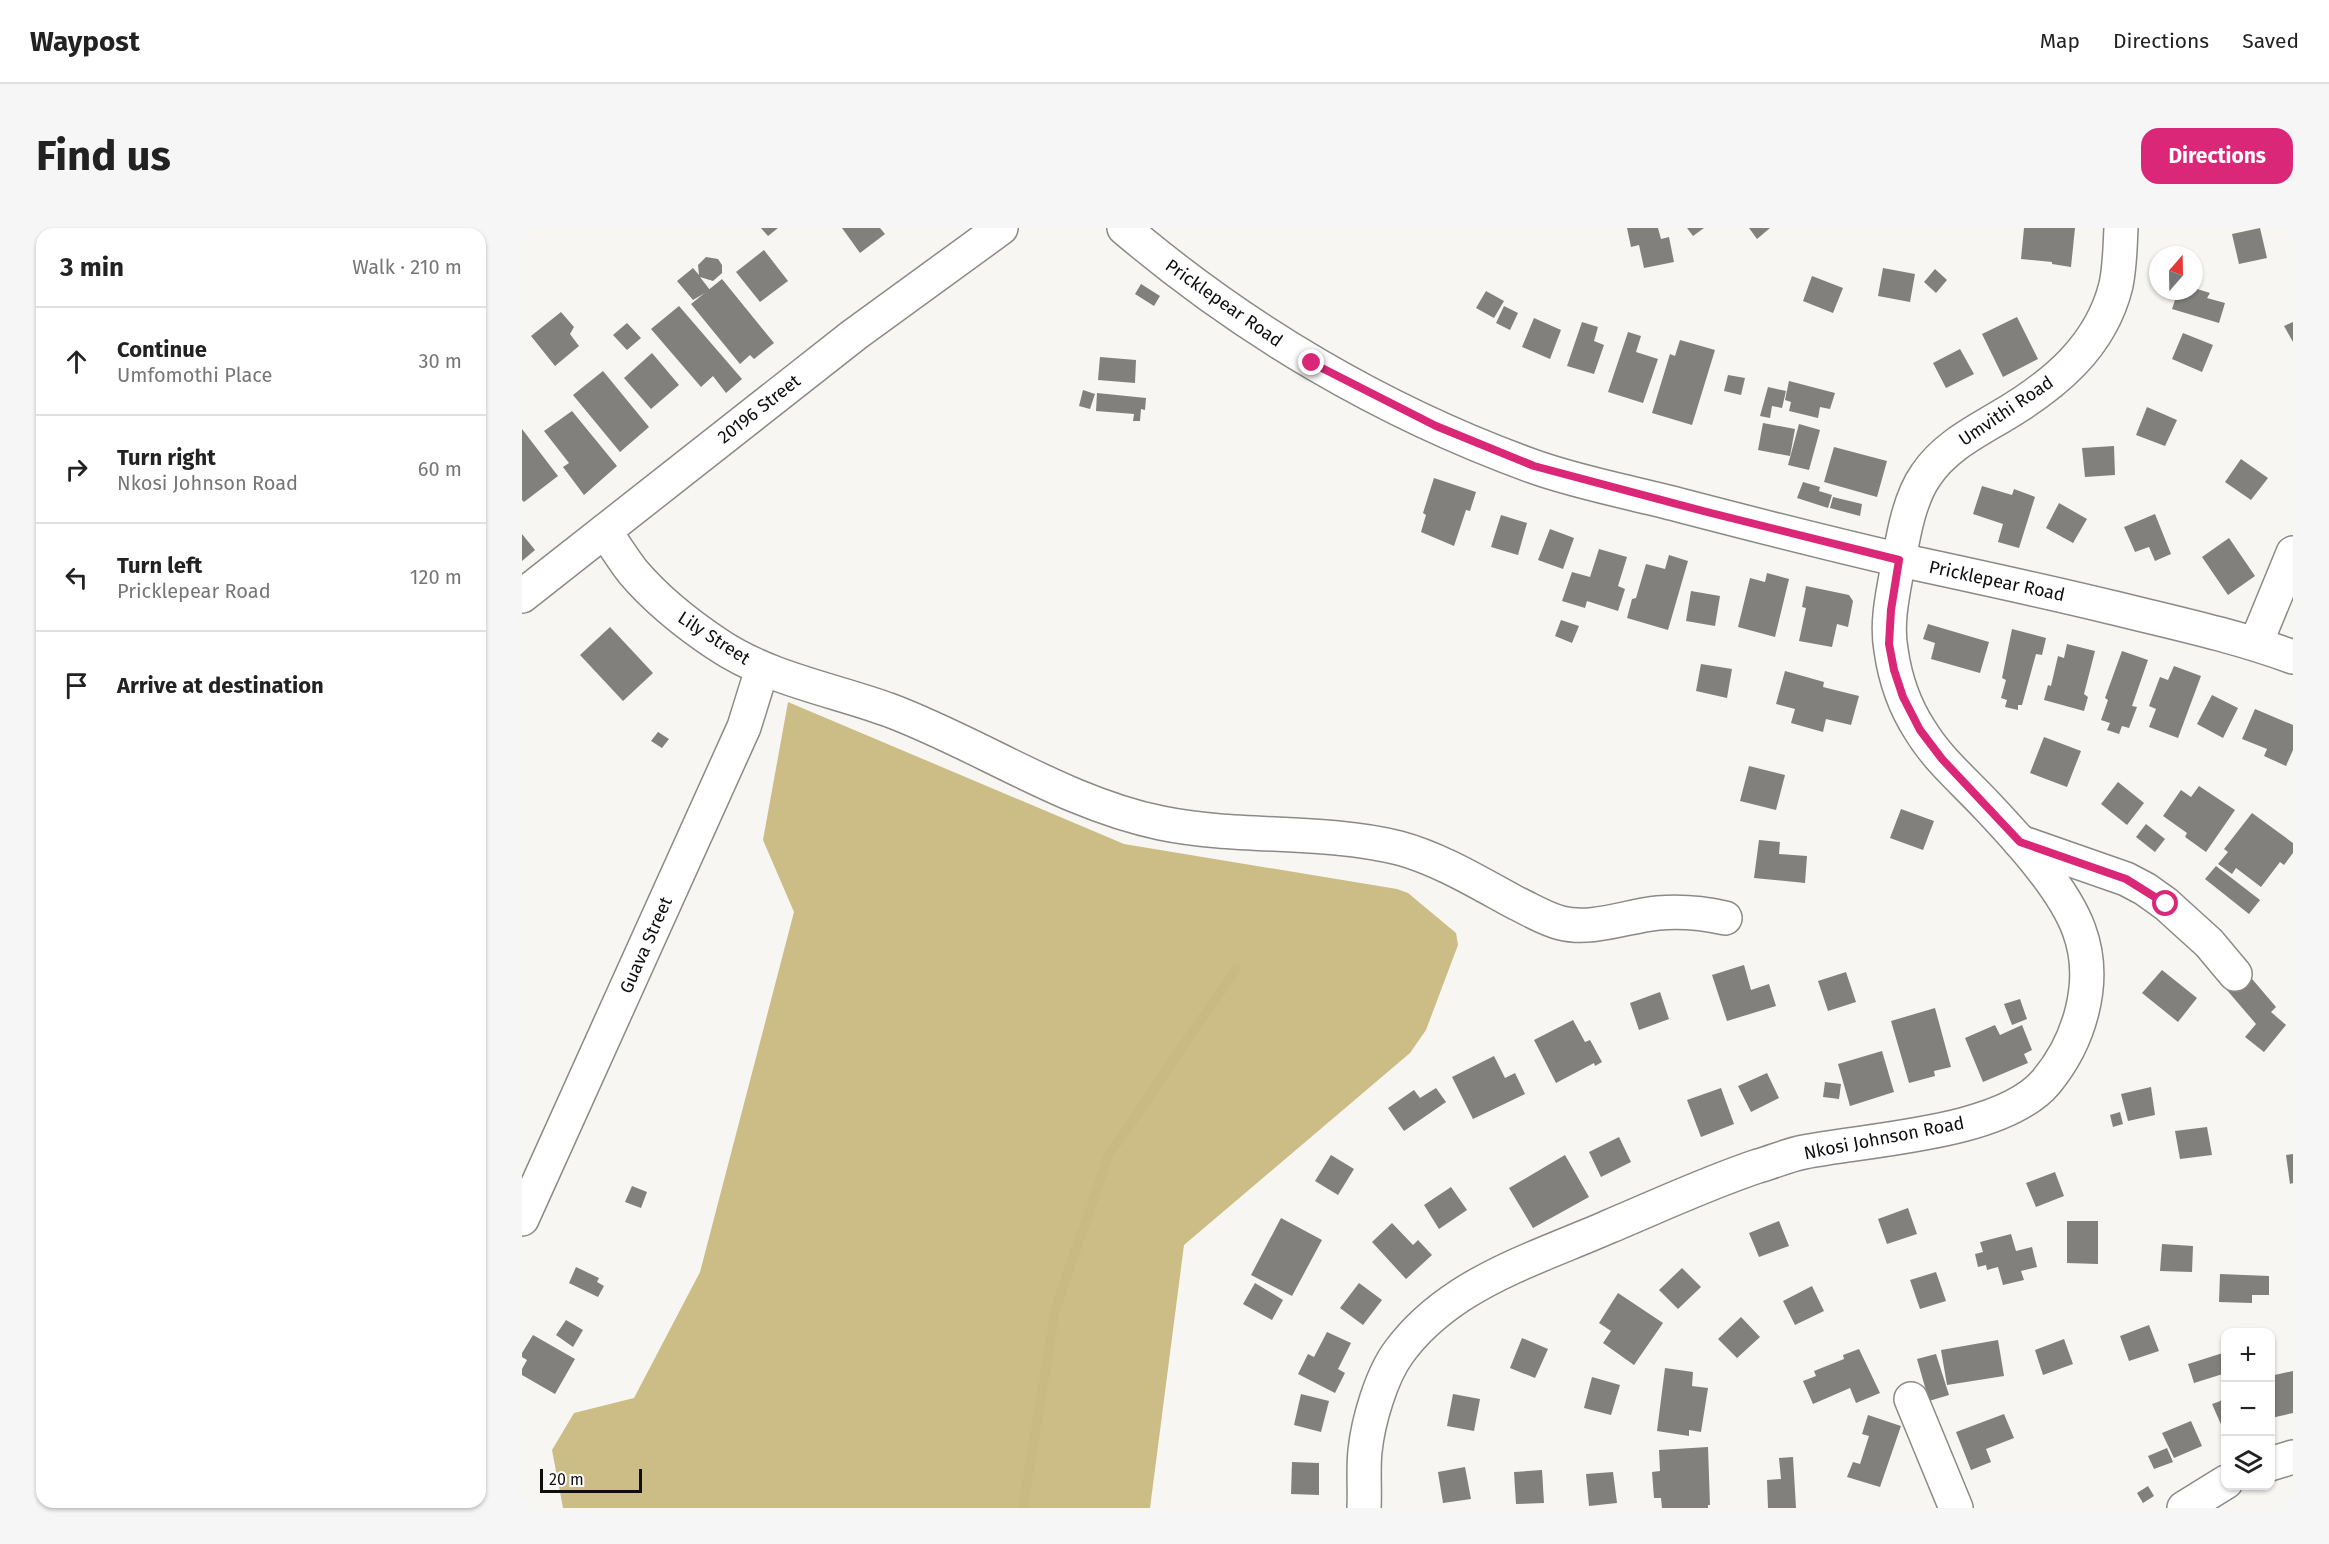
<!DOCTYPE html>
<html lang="en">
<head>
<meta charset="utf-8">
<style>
  body { margin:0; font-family:"Fira Sans",sans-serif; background:#f6f6f6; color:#222 }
  .controls { position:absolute; right:18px; bottom:18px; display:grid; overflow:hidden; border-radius:12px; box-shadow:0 2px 4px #0004 }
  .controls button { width:54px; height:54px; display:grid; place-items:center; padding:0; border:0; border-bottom:2px solid #e0e0e0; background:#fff; color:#222; font:30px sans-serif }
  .compass { position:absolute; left:1627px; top:18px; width:54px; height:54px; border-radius:50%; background:#fff; box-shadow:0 2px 4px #0004; rotate:20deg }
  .scale { position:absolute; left:18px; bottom:15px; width:102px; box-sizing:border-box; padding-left:6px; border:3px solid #0f0e0d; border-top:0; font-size:16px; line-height:21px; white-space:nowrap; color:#0f0e0d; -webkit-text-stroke:4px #fff; paint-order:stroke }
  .stop { position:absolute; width:18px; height:18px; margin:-14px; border:4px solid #db2777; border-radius:50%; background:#fff }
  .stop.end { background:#db2777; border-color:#fff; box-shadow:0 2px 6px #0008 }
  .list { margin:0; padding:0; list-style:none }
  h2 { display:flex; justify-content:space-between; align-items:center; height:78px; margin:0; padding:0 24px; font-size:26px }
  h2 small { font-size:20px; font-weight:400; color:#767676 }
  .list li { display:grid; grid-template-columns:39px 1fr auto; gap:18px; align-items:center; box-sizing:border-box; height:108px; padding:0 24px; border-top:2px solid #e0e0e0 }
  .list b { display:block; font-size:22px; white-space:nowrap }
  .list p { margin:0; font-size:20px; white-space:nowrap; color:#767676 }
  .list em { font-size:20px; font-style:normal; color:#767676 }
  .icon { flex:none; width:33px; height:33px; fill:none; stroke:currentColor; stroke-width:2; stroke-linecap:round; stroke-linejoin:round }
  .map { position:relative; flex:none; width:1771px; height:1280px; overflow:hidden; border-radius:18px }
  header { display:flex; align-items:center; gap:36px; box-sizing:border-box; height:84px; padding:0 30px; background:#fff; border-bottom:2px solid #e0e0e0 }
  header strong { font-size:28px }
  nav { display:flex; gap:33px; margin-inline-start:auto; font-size:21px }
  .intro { display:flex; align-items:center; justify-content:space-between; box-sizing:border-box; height:144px; padding:0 36px }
  h1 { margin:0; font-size:42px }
  .button { padding:15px 27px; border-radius:18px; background:#db2777; color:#fff; font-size:21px; font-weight:700 }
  main { display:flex; gap:36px; padding:0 36px }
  aside { flex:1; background:#fff; border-radius:18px; box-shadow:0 2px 4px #0004 }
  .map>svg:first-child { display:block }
</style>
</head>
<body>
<header>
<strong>Waypost</strong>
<nav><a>Map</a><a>Directions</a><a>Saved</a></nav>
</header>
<div class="intro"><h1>Find us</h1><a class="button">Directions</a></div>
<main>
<aside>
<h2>3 min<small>Walk · 210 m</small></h2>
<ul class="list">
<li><svg class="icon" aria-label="ahead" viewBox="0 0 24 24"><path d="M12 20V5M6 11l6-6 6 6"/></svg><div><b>Continue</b><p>Umfomothi Place</p></div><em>30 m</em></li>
<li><svg class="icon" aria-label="right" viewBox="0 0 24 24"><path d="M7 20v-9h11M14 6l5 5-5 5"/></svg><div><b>Turn right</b><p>Nkosi Johnson Road</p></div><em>60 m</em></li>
<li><svg class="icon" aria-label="left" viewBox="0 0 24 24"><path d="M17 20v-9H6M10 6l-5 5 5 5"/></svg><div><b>Turn left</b><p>Pricklepear Road</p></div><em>120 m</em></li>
<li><svg class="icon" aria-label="arrive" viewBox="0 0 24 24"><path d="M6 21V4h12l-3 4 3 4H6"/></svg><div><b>Arrive at destination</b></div></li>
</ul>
</aside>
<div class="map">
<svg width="1771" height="1280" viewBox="0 0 1771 1280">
  <rect width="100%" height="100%" fill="#f7f6f2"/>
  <!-- forest -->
  <path fill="#ccbd86" d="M266,474l336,142 273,45 11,4 48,40 2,12 -32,85 -16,23 -226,192 -34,263h-587l-11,-58 22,-37 60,-15 66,-126 94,-360 -31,-72z"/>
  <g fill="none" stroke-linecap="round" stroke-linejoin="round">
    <!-- stream -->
    <path stroke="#c9ba84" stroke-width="10" d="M501,1280l32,-197 53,-155 128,-187"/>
  </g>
  <!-- building -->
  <g fill="#81807c">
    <path d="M239,0h17l-10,8z"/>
    <path d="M320,0h38l5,6 -25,19z"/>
    <path d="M1105,0h31l3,11 8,-2 5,25 -30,6 -5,-23 -8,2z"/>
    <path d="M1165,0h17l-11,8z"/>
    <path d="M1227,0h21l-13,11z"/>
    <path d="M1502,0h51l-4,39 -19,-3v-2l-31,-3z"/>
    <path d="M1738,0l7,30 -28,6 -7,-30z"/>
    <path d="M242,22l24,31 -28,21 -24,-30z"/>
    <path d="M184,29l12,2 4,6v8l-9,8 -13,-4 10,13 -17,10 -16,-19 16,-13 6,7 -1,-10z"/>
    <path d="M1361,40l32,6 -5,28 -32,-6z"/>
    <path d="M1413,41l12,11 -11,13 -12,-11z"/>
    <path d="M1290,48l31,12 -10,25 -30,-12z"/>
    <path d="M200,51l52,64 -20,16 -4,-4 -10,9 -49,-60z"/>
    <path d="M619,56l19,12 -6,10 -19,-12z"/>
    <path d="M1672,60l16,5 -3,5 18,5 -6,20 -47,-14 6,-18h16z"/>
    <path d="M964,63l18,10 -10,17 -18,-10z"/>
    <path d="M157,78l63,73 -16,14 -13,-17 -12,11 -50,-58z"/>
    <path d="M982,78l14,7 -8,17 -14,-7z"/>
    <path d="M39,84l13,15 -4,7 9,12 -24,20 -24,-30z"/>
    <path d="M1495,89l21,42 -35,18 -21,-43z"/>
    <path d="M1012,90l27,12 -11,29 -28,-12z"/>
    <path d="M1060,94l16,5 -4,14 10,4 -10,29 -27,-8z"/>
    <path d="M1771,94v20l-9,-16z"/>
    <path d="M105,95l14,15 -14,12 -14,-15z"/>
    <path d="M1106,104l13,4 -5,16 22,7 -15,44 -35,-11z"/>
    <path d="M1661,105l30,12 -11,27 -30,-13z"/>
    <path d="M1158,112l35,10 -23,75 -40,-12 18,-59 5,2z"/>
    <path d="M1438,121l14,25 -28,14 -13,-25z"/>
    <path d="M130,125l27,32 -28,24 -27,-31z"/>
    <path d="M578,129l36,3 -1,23 -37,-3z"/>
    <path d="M81,143l46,56 -29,25 -47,-57z"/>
    <path d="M1206,147l17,3 -4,17 -17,-4z"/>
    <path d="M1267,153l46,12 -5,16 -10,-2 -2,11 -29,-7 2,-9 -6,-2z"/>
    <path d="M1246,159l18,4 -4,17 -10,-2 -2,12 -10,-2z"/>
    <path d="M561,162l12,4 -5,15 -11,-3z"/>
    <path d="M575,165l49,5 -1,12 -4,-1 -1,12h-7l1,-7 -38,-3z"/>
    <path d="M1625,179l30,13 -12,26 -29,-11z"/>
    <path d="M50,183l45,55 -33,29 -21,-28 6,-4 -25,-32z"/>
    <path d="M1241,195l32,6 -5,27 -32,-6z"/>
    <path d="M1277,196l21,6 -11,40 -21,-5z"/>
    <path d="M0,201l36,47 -34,26 -2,-2z"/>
    <path d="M1592,218l1,29 -30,2 -3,-29z"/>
    <path d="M1312,219l53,14 -10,36 -53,-15z"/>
    <path d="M1719,231l27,19 -17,22 -26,-18z"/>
    <path d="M912,250l42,14 -6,19 -4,-1 -12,36 -33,-14 5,-17 -3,-2z"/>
    <path d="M1281,254l17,5 -1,4 13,4 -4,13 -31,-10z"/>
    <path d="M1460,258l30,9 2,-6 21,8 -16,51 -21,-6 5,-18 -30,-10z"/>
    <path d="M1311,269l29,7 -2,12 -30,-8z"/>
    <path d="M1537,275l28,16 -14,24 -27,-15z"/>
    <path d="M1633,286l16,40 -16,7 -6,-14 -14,5 -11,-25z"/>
    <path d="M979,287l26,8 -9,32 -27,-8z"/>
    <path d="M1028,301l24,9 -11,31 -25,-9z"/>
    <path d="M0,306l13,16 -13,11z"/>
    <path d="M1707,310l26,38 -27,19 -26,-38z"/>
    <path d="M1077,321l28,8 -9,29 7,3 -7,22 -31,-10 -2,7 -23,-7 10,-29 18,5z"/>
    <path d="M1147,327l19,6 -20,69 -41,-12 5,-19 4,-1 10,-34 19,5z"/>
    <path d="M1245,345l22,6 -14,58 -37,-10 12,-49 15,4z"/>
    <path d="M1284,358l43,9 4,6 -5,26 -11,-3 -5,23 -33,-6 7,-33 -4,-1z"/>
    <path d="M1169,363l29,5 -5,30 -29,-5z"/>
    <path d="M1039,392l18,6 -7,17 -17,-7z"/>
    <path d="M1406,396l61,18 -9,31 -49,-14 4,-16 -12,-4z"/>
    <path d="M88,399l43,46 -30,28 -43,-46z"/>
    <path d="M1490,401l34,9 -4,17 -6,-1 -14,51h-4v5l-13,-3 2,-7 -6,-2 5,-18 -4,-2z"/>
    <path d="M1545,416l28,7 -11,43 4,3 -4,14 -40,-11 4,-15 3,1 7,-30 6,2z"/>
    <path d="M1600,423l26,9 -16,46 5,1 -8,21 -7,-2 -3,8 -12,-4 3,-7 -9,-3 7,-20 -3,-2z"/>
    <path d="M1179,436l31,5 -5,29 -31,-7z"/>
    <path d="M1652,438l27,10 -23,62 -29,-11 7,-18 -7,-3 11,-29 8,3z"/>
    <path d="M1263,443l39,11 -1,5 36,9 -8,29 -25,-6 -3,13 -32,-9 4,-14 -19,-5z"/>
    <path d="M1690,467l26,13 -15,30 -26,-14z"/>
    <path d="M1733,481l38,16v25l-7,16 -22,-10 3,-7 -25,-10z"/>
    <path d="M136,504l11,7 -7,9 -11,-7z"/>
    <path d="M1522,509l37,14 -14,36 -37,-14z"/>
    <path d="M1227,538l36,9 -9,35 -36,-9z"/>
    <path d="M1596,554l26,21 -17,22 -26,-21z"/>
    <path d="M1677,558l36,24 -29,42 -21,-15 2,-4 -24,-17 18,-26 10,7z"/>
    <path d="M1379,581l33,12 -11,29 -33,-12z"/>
    <path d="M1730,585l41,30v10l-9,12 -4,-3 -19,25 -25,-19 -4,6 -14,-10 10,-12 -4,-3z"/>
    <path d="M1624,596l19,15 -10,13 -19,-15z"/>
    <path d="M1237,612l21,2 -1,12 28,2 -2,27 -51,-5z"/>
    <path d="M1694,638l44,34 -11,14 -44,-35z"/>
    <path d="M1222,737l7,25 18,-6 7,22 -49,15 -15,-46z"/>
    <path d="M1640,742l35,28 -19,24 -36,-29z"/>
    <path d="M1324,744l10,30 -28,9 -10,-30z"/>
    <path d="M1725,745l29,34 -5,5 15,13 -22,27 -19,-15 11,-13 -30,-35z"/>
    <path d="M1138,764l9,27 -30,11 -9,-27z"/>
    <path d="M1498,771l7,20 -15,6 -8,-21z"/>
    <path d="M1413,780l16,59 -17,4 1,5 -26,7 -18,-62z"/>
    <path d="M1051,792l12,22 5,-2 12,22 -7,4 -1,-3 -38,20 -22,-43z"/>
    <path d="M1473,797l5,10 22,-10 10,25 -8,4 4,9 -45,19 -18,-44z"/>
    <path d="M1360,823l12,41 -44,14 -12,-42z"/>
    <path d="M972,828l11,22 10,-5 10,21 -52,25 -21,-42z"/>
    <path d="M1245,845l12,25 -28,14 -13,-26z"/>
    <path d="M1303,854l16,2 -2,15 -16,-2z"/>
    <path d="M1629,859l4,28 -27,6 -7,-27z"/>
    <path d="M914,860l10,14 -42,29 -16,-23 26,-18 6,8z"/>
    <path d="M1199,860l13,36 -33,13 -14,-37z"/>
    <path d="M1598,884l3,12 -10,3 -3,-12z"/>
    <path d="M1685,899l5,28 -32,4 -5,-28z"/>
    <path d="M1097,909l12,25 -30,15 -12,-25z"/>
    <path d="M1771,926v29l-3,1 -4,-29z"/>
    <path d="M809,927l23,14 -16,26 -23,-14z"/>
    <path d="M1043,927l24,42 -56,31 -24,-40z"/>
    <path d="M1533,944l9,24 -28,11 -10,-24z"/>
    <path d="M110,958l15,6 -6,16 -16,-6z"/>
    <path d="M929,959l16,23 -28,19 -15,-24z"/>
    <path d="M1386,980l9,26 -30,10 -9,-25z"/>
    <path d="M759,990l41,22 -30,56 -41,-21z"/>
    <path d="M1257,993l10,25 -30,11 -10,-24z"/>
    <path d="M1545,993h31v43l-31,-1z"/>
    <path d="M870,995l21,22 5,-5 14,15 -26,24 -34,-37z"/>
    <path d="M1489,1006l5,17 16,-4 5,20 -16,4 3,9 -21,5 -5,-18 -11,3 -1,-5 -8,2 -3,-13 8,-2 -3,-10z"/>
    <path d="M1640,1016l31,2 -1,26 -32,-1z"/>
    <path d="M54,1039l23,11 -2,4 7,4 -6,11 -29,-14z"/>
    <path d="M1160,1040l19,19 -23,22 -19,-19z"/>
    <path d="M1414,1044l10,29 -26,8 -10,-29z"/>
    <path d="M1698,1046l49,2v19h-17v8l-33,-1z"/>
    <path d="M733,1055l28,17 -11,20 -29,-16z"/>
    <path d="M837,1055l23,17 -19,25 -23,-17z"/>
    <path d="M1290,1058l12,25 -29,14 -12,-24z"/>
    <path d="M1096,1065l45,30 -29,42 -31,-22 8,-12 -12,-8z"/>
    <path d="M1219,1089l19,20 -23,21 -19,-19z"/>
    <path d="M44,1092l17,10 -10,17 -17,-12z"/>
    <path d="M1627,1097l10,26 -30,10 -9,-25z"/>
    <path d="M805,1104l24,11 -13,26 7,4 -10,20 -37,-19 10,-20 6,3z"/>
    <path d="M11,1107l42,24 -20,35 -33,-19v-6l5,-9 -5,-3v-4z"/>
    <path d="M1000,1110l26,11 -13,29 -25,-10z"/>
    <path d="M1542,1111l9,25 -30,11 -8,-25z"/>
    <path d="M1476,1112l6,36 -57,9 -6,-35z"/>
    <path d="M1337,1121l21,44 -24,10 -6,-15 -37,16 -10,-23 13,-5 -2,-5 30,-12 -1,-4z"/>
    <path d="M1704,1124v21l-32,10 -6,-19z"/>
    <path d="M1414,1126l13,41 -20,6 -12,-42z"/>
    <path d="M1143,1140l28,4 -1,14 16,2 -7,44 -12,-2v6l-32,-5z"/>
    <path d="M1771,1143v42l-22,5 -1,-42z"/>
    <path d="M1070,1149l28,8 -9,30 -27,-7z"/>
    <path d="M779,1166l28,7 -8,31 -27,-7z"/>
    <path d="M931,1166l27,5 -6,32 -27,-5z"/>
    <path d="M1704,1171v29l-3,1 -11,-25z"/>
    <path d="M1482,1186l10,24 -28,11 5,13 -20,8 -15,-38z"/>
    <path d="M1346,1187l33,11 -21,61 -33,-10 6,-15 7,2 9,-28 -7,-2z"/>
    <path d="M1669,1193l11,25 -28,12 -12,-25z"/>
    <path d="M1186,1219l2,58h-2v3h-46l-1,-10h-7l-2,-26 8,-1 -1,-21z"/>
    <path d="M1645,1220l6,14 -19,7 -6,-13z"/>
    <path d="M1271,1229l3,51h-28l-1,-28 14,-1 -2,-21z"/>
    <path d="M770,1234l27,1v32l-28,-1z"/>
    <path d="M943,1239l6,32 -28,4 -5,-31z"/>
    <path d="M1020,1242l2,33 -28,1 -2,-32z"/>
    <path d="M1091,1244l4,31 -28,3 -3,-32z"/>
    <path d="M1626,1258l6,10 -11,7 -6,-10z"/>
  </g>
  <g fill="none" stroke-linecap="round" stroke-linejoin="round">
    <!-- street casing -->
    <g stroke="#8b8a86" stroke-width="36">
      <g id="street">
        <path d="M602,0c120,102 259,184 408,238 47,17 98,26 147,39 73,19 147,38 221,55 70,15 140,30 210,47 61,15 123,28 183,50"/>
        <path d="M83,303c9,14 18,28 28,41 24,28 54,52 84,72 52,35 114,45 172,66 91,34 175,93 272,113 78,16 161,6 238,25 41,11 80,35 117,55 15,7 29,16 45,20 31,8 66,-7 97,-10 24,-2 45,0 67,5"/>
        <path d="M0,368l332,-261 147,-107"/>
        <path d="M1734,415l37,-90"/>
        <path d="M1498,614l106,37 19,10 21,15 43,39 26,31"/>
        <path d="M0,991l222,-492 18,-58"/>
        <path d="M1389,1171l45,109"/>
        <path d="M1748,1236l23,-7"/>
        <path d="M842,1280c1,-19 -1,-39 1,-57 3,-29 16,-75 34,-99 16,-22 39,-42 62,-57 45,-29 99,-47 147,-68 50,-21 99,-44 150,-61 15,-4 30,-11 46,-14 65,-13 198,-18 242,-70 34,-41 52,-101 33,-152 -15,-41 -59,-89 -90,-122 -23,-25 -51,-48 -69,-78 -15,-23 -25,-52 -29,-80 -5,-28 2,-57 7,-85 5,-28 11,-66 28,-90 18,-27 47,-42 74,-58 53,-31 101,-70 116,-132 4,-19 4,-38 5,-57"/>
        <path d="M1662,1280l42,-26"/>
      </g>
    </g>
    <!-- street -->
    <use href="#street" stroke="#fff" stroke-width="33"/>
  </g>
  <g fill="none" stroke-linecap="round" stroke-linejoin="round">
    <!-- route -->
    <path stroke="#db2777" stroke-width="8" d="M790,135l124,63 98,40 173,46 192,48 -8,50 -2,34 5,26 9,27 17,33 22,29 78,83 106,37 40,25"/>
  </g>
  <g text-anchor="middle" stroke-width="4.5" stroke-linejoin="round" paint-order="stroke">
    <!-- street labels -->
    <g font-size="18" fill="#0f0e0d" stroke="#fff">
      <text transform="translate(702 75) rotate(35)" y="6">Pricklepear Road</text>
      <text transform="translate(237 181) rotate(-38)" y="6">20196 Street</text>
      <text transform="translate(1484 183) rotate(-34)" y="6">Umvithi Road</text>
      <text transform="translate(1475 353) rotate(12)" y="6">Pricklepear Road</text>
      <text transform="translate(192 410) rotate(33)" y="6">Lily Street</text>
      <text transform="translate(124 717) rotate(-66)" y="6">Guava Street</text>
      <text transform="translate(1362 910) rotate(-11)" y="6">Nkosi Johnson Road</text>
    </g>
  </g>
</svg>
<div class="controls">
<button>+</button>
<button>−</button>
<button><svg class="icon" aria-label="layers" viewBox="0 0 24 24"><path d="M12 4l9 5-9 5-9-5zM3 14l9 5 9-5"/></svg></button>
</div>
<svg class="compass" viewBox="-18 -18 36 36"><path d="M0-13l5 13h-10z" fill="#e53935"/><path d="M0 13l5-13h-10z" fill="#767676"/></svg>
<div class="scale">20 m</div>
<div class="stop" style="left:1644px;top:676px"></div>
<div class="stop end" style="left:790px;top:135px"></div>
</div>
</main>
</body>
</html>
